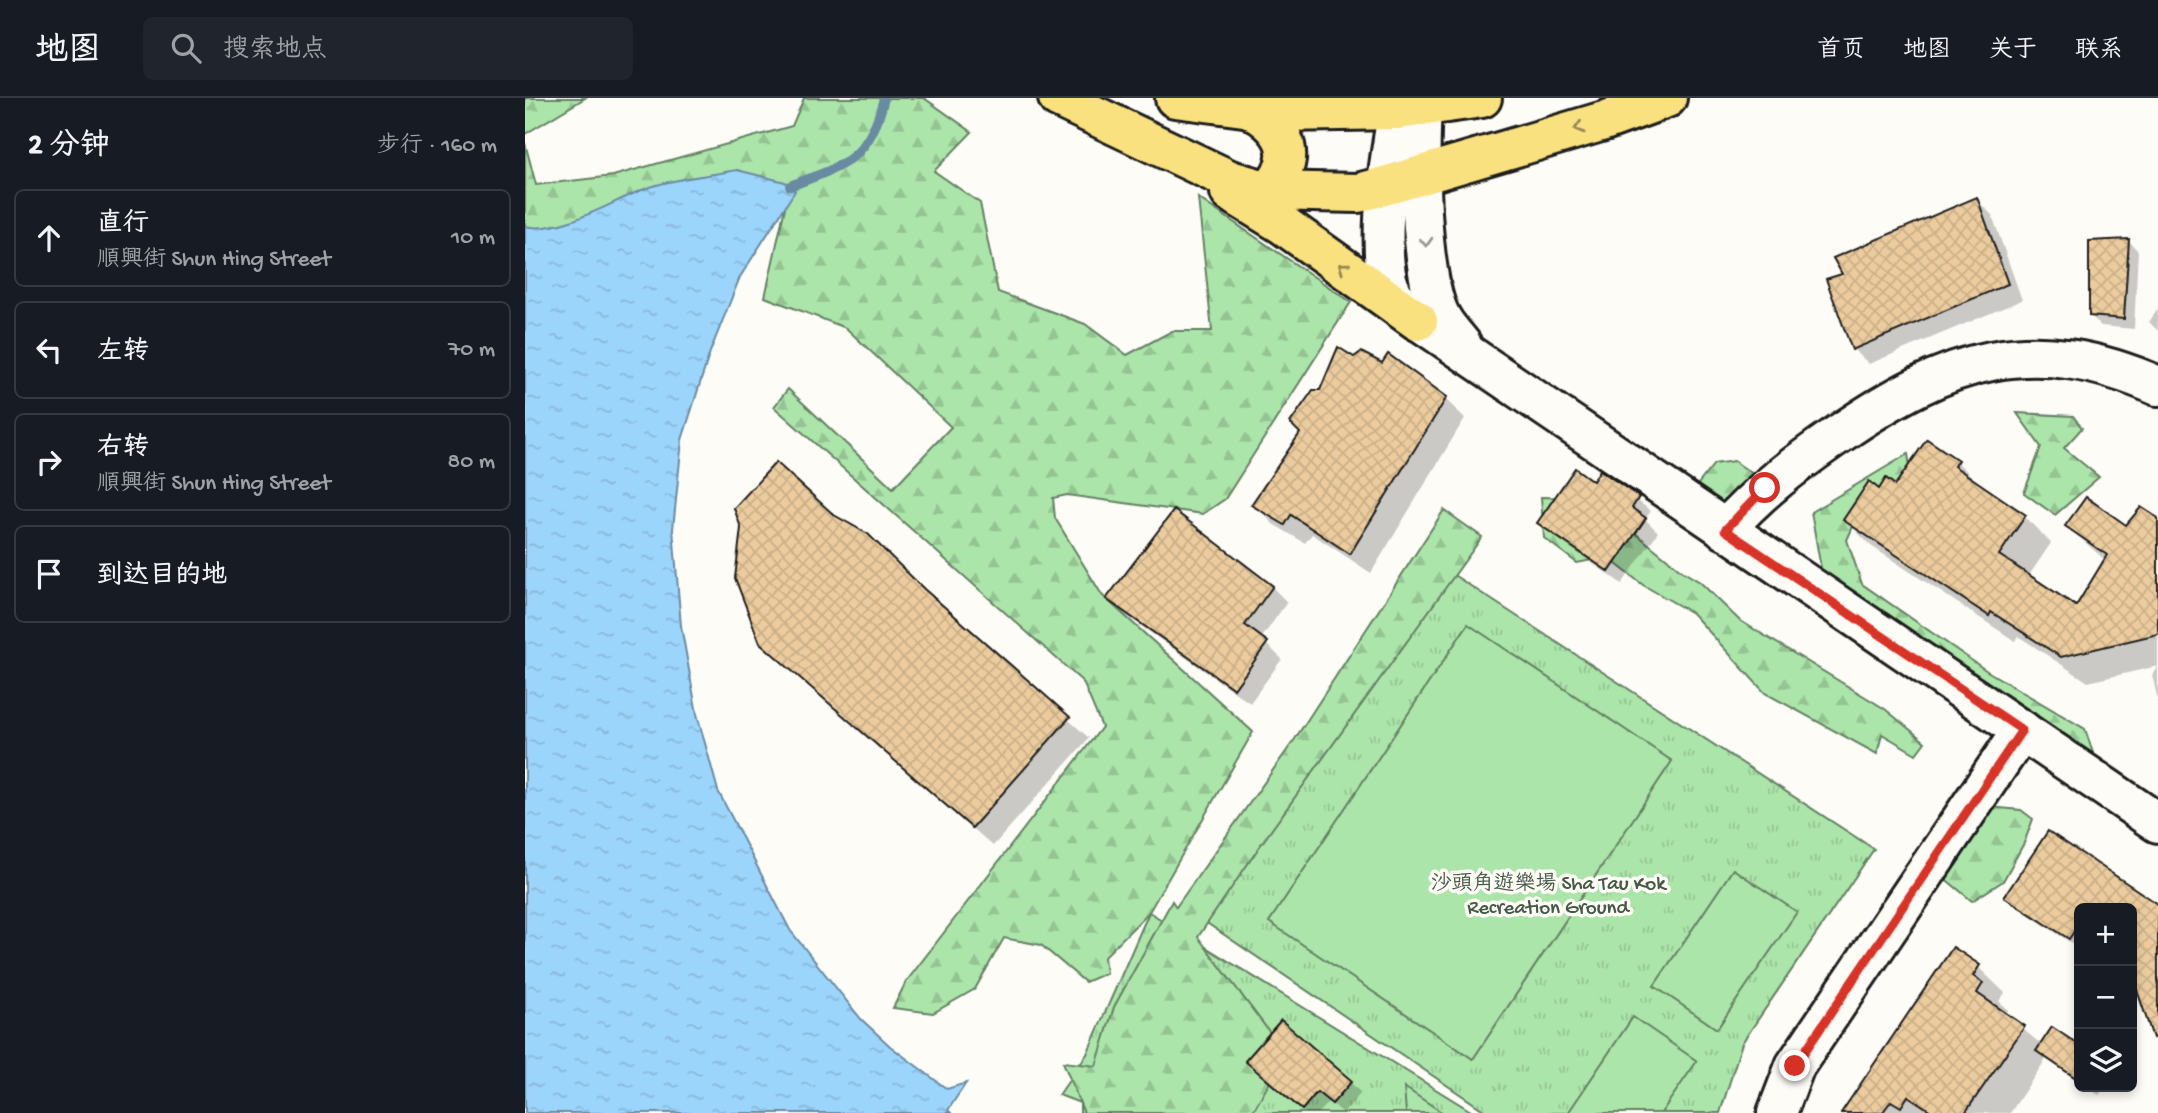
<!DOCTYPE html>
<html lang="zh">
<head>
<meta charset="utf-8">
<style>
  body { margin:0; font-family:"Gochi Hand","LXGW WenKai TC",sans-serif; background:#20242c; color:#f1f3f6 }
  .controls { position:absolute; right:21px; bottom:21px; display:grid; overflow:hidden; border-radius:10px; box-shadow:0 4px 10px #0003 }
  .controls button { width:63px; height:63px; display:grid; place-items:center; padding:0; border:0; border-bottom:2px solid #363941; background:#171b24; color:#f1f3f6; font:35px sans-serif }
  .stop { position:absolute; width:21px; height:21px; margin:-16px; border:5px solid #d93025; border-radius:50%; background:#fff }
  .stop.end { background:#d93025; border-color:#fff; box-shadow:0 2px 7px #0008 }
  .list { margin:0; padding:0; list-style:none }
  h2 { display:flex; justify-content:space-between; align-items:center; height:91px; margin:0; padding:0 28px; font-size:30px }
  h2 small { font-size:23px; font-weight:400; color:#9ea1a6 }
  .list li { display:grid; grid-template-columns:46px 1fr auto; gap:21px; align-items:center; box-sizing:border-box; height:98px; margin:0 14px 14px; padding:0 14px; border:2px solid #363941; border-radius:10px }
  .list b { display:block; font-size:26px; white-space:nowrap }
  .list p { margin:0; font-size:23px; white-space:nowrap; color:#9ea1a6 }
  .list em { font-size:23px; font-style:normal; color:#9ea1a6 }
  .icon { flex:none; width:38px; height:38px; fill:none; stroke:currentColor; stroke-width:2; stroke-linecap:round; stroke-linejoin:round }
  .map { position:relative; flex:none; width:1633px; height:1015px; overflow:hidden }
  header { display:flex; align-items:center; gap:42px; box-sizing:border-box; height:98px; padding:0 35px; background:#171b24; border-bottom:2px solid #363941 }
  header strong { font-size:33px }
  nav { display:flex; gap:38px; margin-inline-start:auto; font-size:24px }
  .search { width:490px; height:63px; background:#20242c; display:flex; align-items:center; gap:18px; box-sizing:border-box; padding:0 24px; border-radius:10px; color:#9ea1a6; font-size:26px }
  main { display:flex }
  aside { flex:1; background:#171b24 }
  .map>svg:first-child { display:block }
</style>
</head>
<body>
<header>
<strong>地图</strong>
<div class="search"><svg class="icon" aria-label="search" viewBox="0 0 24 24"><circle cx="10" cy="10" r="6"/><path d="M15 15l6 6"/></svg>搜索地点</div>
<nav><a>首页</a><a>地图</a><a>关于</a><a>联系</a></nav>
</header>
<main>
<aside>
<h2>2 分钟<small>步行 · 160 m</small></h2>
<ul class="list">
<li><svg class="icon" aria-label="ahead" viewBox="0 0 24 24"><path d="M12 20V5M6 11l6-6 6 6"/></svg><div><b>直行</b><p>順興街 Shun Hing Street</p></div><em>10 m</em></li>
<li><svg class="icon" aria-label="left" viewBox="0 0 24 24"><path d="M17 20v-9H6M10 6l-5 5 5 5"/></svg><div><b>左转</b></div><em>70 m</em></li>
<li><svg class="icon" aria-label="right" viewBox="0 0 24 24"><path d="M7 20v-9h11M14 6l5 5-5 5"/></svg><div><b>右转</b><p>順興街 Shun Hing Street</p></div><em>80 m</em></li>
<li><svg class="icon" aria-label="arrive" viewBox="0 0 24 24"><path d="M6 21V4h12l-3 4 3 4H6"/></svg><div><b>到达目的地</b></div></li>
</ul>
</aside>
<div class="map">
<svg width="1633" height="1015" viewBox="0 0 1633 1015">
  <defs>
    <pattern id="grass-tufts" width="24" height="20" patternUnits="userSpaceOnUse" patternTransform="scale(1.75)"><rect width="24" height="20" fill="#ace5aa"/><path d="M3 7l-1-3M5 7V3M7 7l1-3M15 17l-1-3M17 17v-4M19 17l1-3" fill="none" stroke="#93c492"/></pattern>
    <pattern id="forest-firs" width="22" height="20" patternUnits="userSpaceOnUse" patternTransform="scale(1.75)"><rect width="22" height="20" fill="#ace5aa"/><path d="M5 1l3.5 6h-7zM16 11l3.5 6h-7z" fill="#93c492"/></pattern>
    <pattern id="water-ripples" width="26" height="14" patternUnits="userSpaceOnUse" patternTransform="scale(1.75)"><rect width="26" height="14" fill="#9cd5fc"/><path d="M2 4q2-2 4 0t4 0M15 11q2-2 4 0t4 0" fill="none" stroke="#86b6d7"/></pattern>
    <pattern id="building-cross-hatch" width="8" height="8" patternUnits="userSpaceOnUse" patternTransform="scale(1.75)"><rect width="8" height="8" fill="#eccc9e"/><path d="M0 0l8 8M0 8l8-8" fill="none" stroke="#caaf88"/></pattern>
  </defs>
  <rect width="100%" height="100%" fill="#fdfcf7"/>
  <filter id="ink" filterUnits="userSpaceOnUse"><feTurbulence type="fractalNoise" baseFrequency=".0143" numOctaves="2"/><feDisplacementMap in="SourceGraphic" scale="14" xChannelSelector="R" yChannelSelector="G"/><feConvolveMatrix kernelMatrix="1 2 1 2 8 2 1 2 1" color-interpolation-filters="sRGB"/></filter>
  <g filter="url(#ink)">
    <!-- grass -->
    <g fill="url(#grass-tufts)" stroke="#648063" stroke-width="2">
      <path d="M921,472l428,279 -132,194 -22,70h-232l-296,-200z"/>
      <path d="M624,814l325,201h-394v-10l-21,-8 28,-41z"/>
    </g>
    <!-- forest -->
    <g fill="url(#forest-firs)" stroke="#648063" stroke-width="2">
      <path d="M0,0h60l-60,36z"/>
      <path d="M279,0h120l48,34 -38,39 46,32 18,89 87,32 42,31 45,-24h40l-14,-133 153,104 -126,197 -22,15 -136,-19 -14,3 2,20 47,77 151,137 -104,180 -45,45 2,16 -21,9 -44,-37 -37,-7 -29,51 -42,24 -40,-5 13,-26 196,-255 -19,-45 -309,-275 14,-18 105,99 58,-61 -105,-99 -81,-31 21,-94 -51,-10 -210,90v-140l11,42 77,-9 179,-50z"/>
      <path d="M1492,315l56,3 9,12 -18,20 35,29 -44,38 -31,-22 17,-46z"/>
      <path d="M1383,356l3,20 -49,32 -15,34 15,44 125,87 98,58 15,45 -276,-189 -13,-73z"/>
      <path d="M1209,363l19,13 3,33 -81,6 39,-49z"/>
      <path d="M1016,399l51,1 90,73 18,11 39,38 146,89 40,33 -9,12 -34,-20 -5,20 -112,-61 -73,-80 -49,-28 -36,-28 -30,6 -33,-25z"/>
      <path d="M919,412l38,27 -220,306 -64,94 88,117 -34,59h-168l-21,-51 33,4 18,-59 58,-106 4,6 119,-168z"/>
      <path d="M1453,708l43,4 12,9 -9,24 -21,38 -31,20 -36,-30z"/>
      <path d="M879,989l39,26h-37z"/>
    </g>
    <!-- pitch -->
    <g fill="#ace5aa" stroke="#648063" stroke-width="2">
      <path d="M943,526l204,137 -199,298 -204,-137z"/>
      <path d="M1208,771l64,43 -80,117 -63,-43z"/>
      <path d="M1108,919l64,44 -36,52h-93z"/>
    </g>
    <!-- water -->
    <path fill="url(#water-ripples)" stroke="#698ba2" stroke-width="2" d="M212,72l48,12 10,9 -55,86 -30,75 -28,88 -9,89 8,97 16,88 21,77 72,139 71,89 29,27 57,43 19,-6 -18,27 3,3h-426v-887c35,9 89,-26 122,-38 28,-10 61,-12 90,-18z"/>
    <!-- shadow -->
    <g fill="#0003">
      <path d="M1451,101l16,16 30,85 -153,64 -16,-15 -9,-74z"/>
      <path d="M1603,142l10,11 -4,78 -33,-3 -11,-11z"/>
      <path d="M1633,210v23l-9,-9z"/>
      <path d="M830,262l90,39 20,19 -94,155 -59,-39 -7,9 -32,-19 -19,-20 48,-71 19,-41z"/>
      <path d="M1402,344l30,20 27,26 41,29 26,26 -23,34 48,31 30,-47 -39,-35 60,1 31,-7v181l-6,-26 6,-9 -70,16 -70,-46 -3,5 -144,-95 -26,-26 35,-29 16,-4z"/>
      <path d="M1075,375l51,38 -6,8 13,13 -36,52 -70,-49 -13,-13 54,-39z"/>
      <path d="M747,489l15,15 -26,37 21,20 -32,44 -126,-89 -15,-15z"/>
      <path d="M398,492l166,148 -96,108 -232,-204z"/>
      <path d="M1481,798l152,10v94l-26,-18v-74h-53v40l-62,-41z"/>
      <path d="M1453,869l27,26 -6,8 9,9 -2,5 36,30 11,-16 26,18v35l-33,-23 -36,54h-165z"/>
      <path d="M733,973l92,11 11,11 -18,20 -14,-12 -11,12h-12z"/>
      <path d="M1561,989h19l-6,8z"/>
    </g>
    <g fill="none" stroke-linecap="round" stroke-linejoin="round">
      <!-- stream -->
      <path stroke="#698ba2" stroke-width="10" d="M265,88c55,-21 79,-26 94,-88"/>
    </g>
    <!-- building -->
    <g fill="url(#building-cross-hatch)" stroke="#1c1c1c" stroke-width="2">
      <path d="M1452,99l31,87 -156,66 -26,-71 16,-5 -9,-16z"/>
      <path d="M1604,141l-5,80 -35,-3v-75z"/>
      <path d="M813,249l16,10 7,-5 21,11 6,-9 59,43 -97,157 -59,-39 -6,10 -34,-20 49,-72 -10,-10 23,-33h7z"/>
      <path d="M1402,341l31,21 -4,6 72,49 -27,40 77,51 31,-51 -42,-29 21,-29 40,28 15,-18 17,11v116l-97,23 -70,-45 -2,4 -146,-96 26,-39 10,8 7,-11 9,7z"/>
      <path d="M251,364l58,53 34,19 56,55 146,128 -98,111 -212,-185 -25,-65 6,-50 -7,-20z"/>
      <path d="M1050,370l18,13 7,-11 39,27 -7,11 14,10 -37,54 -72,-49z"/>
      <path d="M649,412l99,76 -28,39 23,17 -34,47 -128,-90z"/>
      <path d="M1523,733l110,73v133l-5,1 -21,-63v-67h-53v24l-4,-2 -6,9 -65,-42z"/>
      <path d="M1428,849l27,18 -7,11 10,7 -6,10 48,33 -60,87h-31l-26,-17 -7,11 -10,-6 -9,12h-41z"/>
      <path d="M756,922l71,61 -20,23 -15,-12 -15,18 -57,-49z"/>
      <path d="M1527,929l27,18v35l-43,-29z"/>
    </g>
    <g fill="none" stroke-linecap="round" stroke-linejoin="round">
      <!-- minor casing -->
      <g stroke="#1c1c1c" stroke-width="44">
        <g id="minor">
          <path d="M875,0c-9,50 -23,131 -13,181 3,13 10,23 19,33l752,511"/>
          <path d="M898,0c-5,47 -4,183 19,221 5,9 13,17 20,26"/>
          <path d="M1200,432c34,-39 72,-67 114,-96 109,-75 192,-104 319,-48"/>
          <path d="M1252,1015l18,-47 227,-336"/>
        </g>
      </g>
      <!-- major casing -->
      <g stroke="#1c1c1c" stroke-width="44">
        <g id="major">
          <path d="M533,0l172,82 38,11 90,2 30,-8 216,-64 63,-23"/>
          <path d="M650,0l107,14 116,-2 84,-12"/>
          <path d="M728,12c35,21 46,49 15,81"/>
          <path d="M705,94l52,32 136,97"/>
        </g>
      </g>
      <!-- minor -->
      <use href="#minor" stroke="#fdfcf7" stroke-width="38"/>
      <!-- major -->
      <use href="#major" stroke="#fae180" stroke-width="38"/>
    </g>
    <!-- one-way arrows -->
    <defs><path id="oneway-chevron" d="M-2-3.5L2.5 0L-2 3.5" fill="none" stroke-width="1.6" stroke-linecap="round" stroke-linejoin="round" transform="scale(1.75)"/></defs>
    <g stroke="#968853">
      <use href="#oneway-chevron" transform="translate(1054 30) rotate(163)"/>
      <use href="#oneway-chevron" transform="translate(818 169) rotate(-144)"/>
    </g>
    <use stroke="#989794" href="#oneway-chevron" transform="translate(901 144) rotate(87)"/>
  </g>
  <g fill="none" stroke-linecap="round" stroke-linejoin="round" filter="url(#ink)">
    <!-- route -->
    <path stroke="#d93025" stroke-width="9" d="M1240,390l-40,42 297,200 -227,336"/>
  </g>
  <g text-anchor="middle" stroke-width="7" stroke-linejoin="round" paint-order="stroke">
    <!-- park labels -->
    <g font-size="21" fill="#475847" stroke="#fdfcf7">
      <text x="1023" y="791">沙頭角遊樂場 Sha Tau Kok<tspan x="1023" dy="24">Recreation Ground</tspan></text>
    </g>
  </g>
</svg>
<div class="controls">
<button>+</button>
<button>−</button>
<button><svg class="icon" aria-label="layers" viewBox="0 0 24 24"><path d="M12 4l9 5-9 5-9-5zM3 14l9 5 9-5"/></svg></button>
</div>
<div class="stop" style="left:1240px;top:390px"></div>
<div class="stop end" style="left:1270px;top:968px"></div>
</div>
</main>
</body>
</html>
